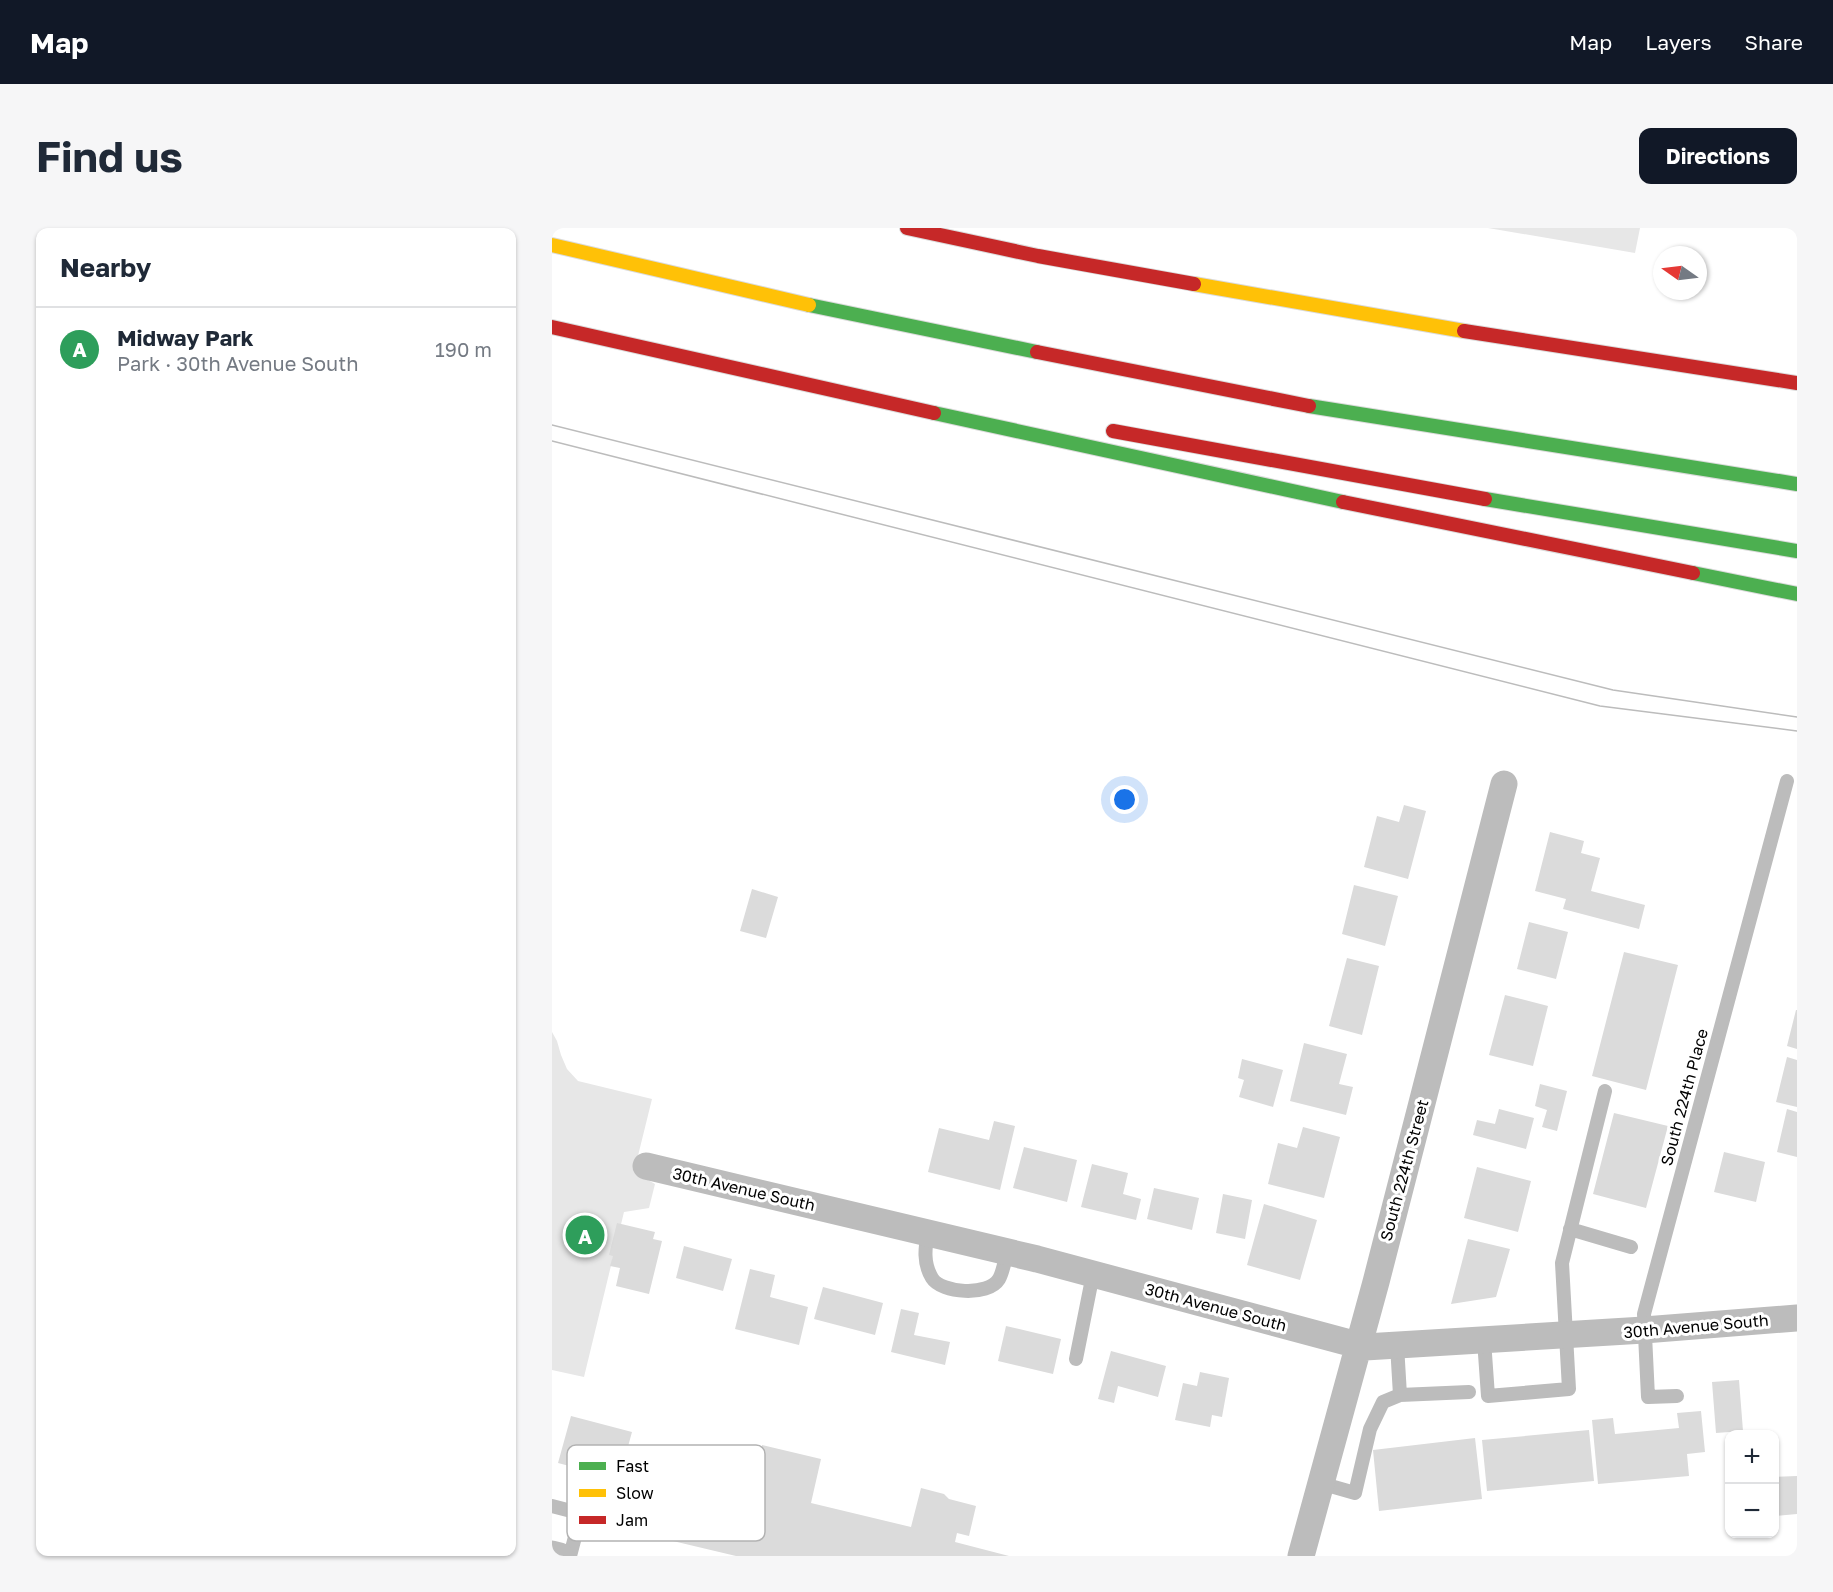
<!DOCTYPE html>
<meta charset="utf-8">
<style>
:root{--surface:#fff;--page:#f6f6f7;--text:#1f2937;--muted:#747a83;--line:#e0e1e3;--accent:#111827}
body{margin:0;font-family:"Golos Text",sans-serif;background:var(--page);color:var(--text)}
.controls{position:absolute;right:18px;bottom:18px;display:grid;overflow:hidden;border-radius:12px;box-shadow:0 2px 4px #0004}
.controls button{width:54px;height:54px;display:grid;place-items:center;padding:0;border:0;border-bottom:2px solid var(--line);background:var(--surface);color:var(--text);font:30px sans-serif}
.compass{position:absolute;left:1101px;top:18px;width:54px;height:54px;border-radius:50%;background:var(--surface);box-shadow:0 2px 4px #0004;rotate:284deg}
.you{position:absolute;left:573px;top:572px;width:21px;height:21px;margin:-15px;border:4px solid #fff;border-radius:50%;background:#1a73e8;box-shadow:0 0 0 9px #1a73e833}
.badge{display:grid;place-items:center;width:39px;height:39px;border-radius:50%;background:var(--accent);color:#fff;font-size:20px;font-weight:700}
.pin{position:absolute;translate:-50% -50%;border:3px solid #fff;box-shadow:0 2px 6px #0006}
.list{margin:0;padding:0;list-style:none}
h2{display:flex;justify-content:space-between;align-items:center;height:78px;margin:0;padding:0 24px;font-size:26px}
h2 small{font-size:20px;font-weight:400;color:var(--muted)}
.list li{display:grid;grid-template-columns:39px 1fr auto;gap:18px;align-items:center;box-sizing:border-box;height:84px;padding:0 24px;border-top:2px solid var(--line)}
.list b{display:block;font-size:22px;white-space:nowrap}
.list p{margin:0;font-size:20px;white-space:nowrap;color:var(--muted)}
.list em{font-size:20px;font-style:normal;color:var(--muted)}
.map{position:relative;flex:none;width:1245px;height:1328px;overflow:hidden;border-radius:12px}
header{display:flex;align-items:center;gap:36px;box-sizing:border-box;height:84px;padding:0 30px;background:var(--accent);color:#fff}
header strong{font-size:28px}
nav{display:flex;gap:33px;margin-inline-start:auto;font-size:21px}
.intro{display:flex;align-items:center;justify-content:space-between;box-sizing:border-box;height:144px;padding:0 36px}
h1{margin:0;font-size:42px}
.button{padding:15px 27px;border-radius:12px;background:var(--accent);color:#fff;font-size:21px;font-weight:700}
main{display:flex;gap:36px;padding:0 36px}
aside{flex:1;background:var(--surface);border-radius:12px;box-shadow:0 2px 4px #0004}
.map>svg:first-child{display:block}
.green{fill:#e7e7e7}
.building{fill:#dbdbdb}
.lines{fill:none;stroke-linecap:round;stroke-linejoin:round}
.fast-casing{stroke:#dbdbdb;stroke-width:16}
.slow-casing{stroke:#dbdbdb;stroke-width:16}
.jam-casing{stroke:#dbdbdb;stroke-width:16}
.lane{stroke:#bcbcbc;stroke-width:14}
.street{stroke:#bcbcbc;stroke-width:27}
.fast{stroke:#4caf50;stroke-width:14}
.slow{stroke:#ffc107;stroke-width:14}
.jam{stroke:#c62828;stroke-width:14}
.tram{stroke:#bcbcbc;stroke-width:1.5}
.labels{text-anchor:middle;stroke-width:6;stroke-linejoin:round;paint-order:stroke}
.street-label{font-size:16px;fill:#000;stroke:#fff}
.key{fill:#fff;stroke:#b2b2b2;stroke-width:1.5}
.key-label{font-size:16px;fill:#000}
</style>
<header>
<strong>Map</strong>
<nav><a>Map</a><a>Layers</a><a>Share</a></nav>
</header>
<div class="intro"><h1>Find us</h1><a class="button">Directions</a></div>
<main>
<aside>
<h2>Nearby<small></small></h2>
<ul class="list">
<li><span class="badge" style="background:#2e9e5b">A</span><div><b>Midway Park</b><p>Park · 30th Avenue South</p></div><em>190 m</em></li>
</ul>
</aside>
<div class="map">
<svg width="1245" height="1328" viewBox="0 0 1245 1328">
<rect width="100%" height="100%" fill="#fff"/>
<!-- green -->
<path class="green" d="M936 0H1088L1083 25Z
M0 804 5 813 9 827 15 841 26 853 100 871 82 944 103 956 97 980 72 984 32 1149 0 1142Z"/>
<!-- building -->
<path class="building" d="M852 577 874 583 856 651 812 639 825 588 847 594Z
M998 604 1032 613 1029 625 1048 630 1039 663 1093 677 1087 701 1011 681 1014 671 983 663Z
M802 657 846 668 833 718 790 706Z
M200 661 226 669 214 710 188 703Z
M977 694 1016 704 1004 751 965 741Z
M1072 724 1126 737 1094 862 1040 848Z
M795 730 827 738 810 807 777 798Z
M953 767 996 778 981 838 937 827Z
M1244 782H1245V821L1235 818Z
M752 815 795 826 787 856 801 859 794 887 738 873Z
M1235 829 1245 832V879L1224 874Z
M690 831 731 842 721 879 687 869 692 852 686 850Z
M988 856 1015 863 1005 903 990 899 995 882 983 878Z
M947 881 982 890 974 921 921 907 925 892 943 896Z
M1235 881 1245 884V929L1225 924Z
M1062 885 1116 898 1094 980 1041 966Z
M442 893 463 898 448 962 376 944 387 900 437 912Z
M751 899 788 909 772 970 716 956 726 915 745 920Z
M472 919 525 932 515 974 461 960Z
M1172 924 1213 934 1204 974 1162 964Z
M540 936 576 945 571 966 589 971 584 992 529 979Z
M925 939 979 953 966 1004 912 990Z
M602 960 647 970 640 1002 595 991Z
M671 966 700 972 693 1011 664 1005Z
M712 976 765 992 748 1052 695 1037Z
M65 995 103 1004 101 1011 110 1013 97 1066 64 1058 68 1040 58 1038 61 1028 57 1027Z
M916 1011 958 1021 944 1069 899 1076Z
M132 1018 180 1031 171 1063 124 1050Z
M198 1041 223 1047 218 1069 256 1079 247 1117 183 1101Z
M271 1059 331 1075 323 1107 262 1091Z
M349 1081 367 1085 362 1107 398 1114 393 1137 339 1124Z
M454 1098 509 1111 501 1146 446 1133Z
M559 1123 614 1138 606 1169 566 1158 562 1175 546 1171Z
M648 1144 677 1150 670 1189 660 1187 658 1199 623 1192 631 1155 645 1158Z
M1187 1152 1191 1203 1164 1205 1160 1154Z
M1149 1183 1153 1224 1135 1226 1137 1248 1046 1256 1040 1192 1061 1190 1063 1206 1127 1200 1125 1185Z
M19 1188 80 1204 67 1251 6 1235Z
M1037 1202 1042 1253 935 1263 930 1212Z
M923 1210 930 1271 827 1283 821 1222Z
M210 1217 269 1231 259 1275 359 1299 369 1260 392 1266 397 1271 424 1278 417 1308 405 1305 403 1314 457 1328H184L83 1304 101 1229 201 1253Z
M1245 1248V1286L1222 1288V1249Z"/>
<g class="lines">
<defs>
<path id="fast" d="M257 77 485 124
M757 178 1245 256
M382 185 791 274
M933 271 1245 323
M1141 345 1245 366"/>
<path id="slow" d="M0 17 257 77
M642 56 912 103"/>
<path id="jam" d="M355 0 486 28 642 56
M0 99 382 185
M912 103 1245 155
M485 124 757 178
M561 203 933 271
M791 274 1141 345"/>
</defs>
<!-- fast casing -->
<use href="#fast" class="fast-casing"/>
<!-- slow casing -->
<use href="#slow" class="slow-casing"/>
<!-- jam casing -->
<use href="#jam" class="jam-casing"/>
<!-- lane -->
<path class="lane" d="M1018 1001 1079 1019
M376 1004C373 1020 371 1035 380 1050 389 1065 436 1069 447 1051 451 1044 453 1032 455 1024
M932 1112 936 1168 1017 1161 1010 1035 1053 863
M845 1117 848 1167
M524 1131 541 1046
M1125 1168 1096 1169 1092 1086 1235 553
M768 1255 803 1265 818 1201 831 1174 848 1167 917 1164
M0 1278 50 1291
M18 1328 29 1286"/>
<!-- street -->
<path class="street" d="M94 938 485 1031 813 1119 1092 1102 1245 1090
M0 1326 8 1328
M749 1328 824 1054 952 556"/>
<!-- fast -->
<use href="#fast" class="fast"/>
<!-- slow -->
<use href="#slow" class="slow"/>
<!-- jam -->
<use href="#jam" class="jam"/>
<!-- tram -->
<path class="tram" d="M0 197 1061 462 1245 489
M0 213 1048 478 1245 503"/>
</g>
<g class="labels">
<!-- street labels -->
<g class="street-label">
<text transform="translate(1132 869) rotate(-75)" y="6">South 224th Place</text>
<text transform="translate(852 942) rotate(-75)" y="6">South 224th Street</text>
<text transform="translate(192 961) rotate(13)" y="6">30th Avenue South</text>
<text transform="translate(664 1079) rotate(15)" y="6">30th Avenue South</text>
<text transform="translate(1144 1098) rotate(-5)" y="6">30th Avenue South</text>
</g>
</g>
<!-- legend -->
<rect x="15" y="1217" width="198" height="96" rx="9" class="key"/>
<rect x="27" y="1234" width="27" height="8" fill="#4caf50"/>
<rect x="27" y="1261" width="27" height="8" fill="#ffc107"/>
<rect x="27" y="1288" width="27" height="8" fill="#c62828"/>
<g class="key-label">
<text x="64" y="1244">Fast</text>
<text x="64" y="1271">Slow</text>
<text x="64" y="1298">Jam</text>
</g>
</svg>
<div class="controls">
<button>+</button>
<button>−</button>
</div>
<svg class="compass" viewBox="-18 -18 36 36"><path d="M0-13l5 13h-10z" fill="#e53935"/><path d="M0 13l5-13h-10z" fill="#747a83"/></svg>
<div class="you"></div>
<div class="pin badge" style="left:33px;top:1007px;background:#2e9e5b">A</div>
</div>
</main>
